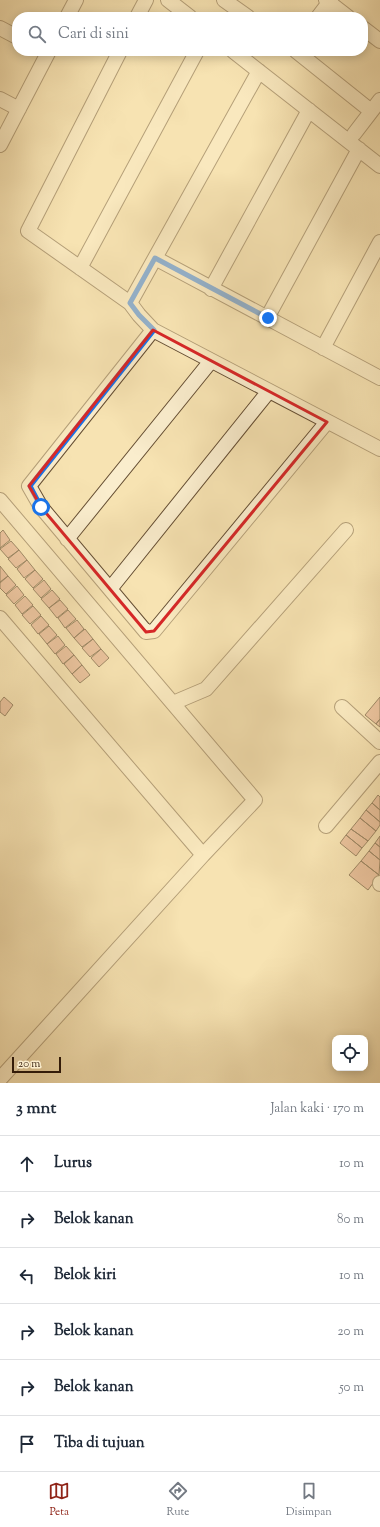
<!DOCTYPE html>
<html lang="id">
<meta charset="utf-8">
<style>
:root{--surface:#fff;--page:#f2f2f3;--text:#1f2937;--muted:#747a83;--line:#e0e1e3;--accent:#8f2418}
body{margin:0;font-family:"Sorts Mill Goudy",serif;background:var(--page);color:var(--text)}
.controls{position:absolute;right:12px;bottom:12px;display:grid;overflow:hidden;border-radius:8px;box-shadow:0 2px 10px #0003}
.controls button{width:36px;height:36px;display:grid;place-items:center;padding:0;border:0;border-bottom:1px solid var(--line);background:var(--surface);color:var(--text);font:20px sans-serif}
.scale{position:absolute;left:12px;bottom:10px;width:49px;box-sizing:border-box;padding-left:4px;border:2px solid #341c09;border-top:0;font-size:11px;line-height:14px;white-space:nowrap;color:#341c09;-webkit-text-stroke:3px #faedcd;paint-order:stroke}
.stop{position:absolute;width:12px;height:12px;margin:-9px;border:3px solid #1a73e8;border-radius:50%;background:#fff}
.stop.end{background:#1a73e8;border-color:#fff;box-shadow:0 1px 4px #0008}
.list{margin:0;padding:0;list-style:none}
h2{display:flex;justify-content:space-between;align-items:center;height:52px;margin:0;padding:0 16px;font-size:17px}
h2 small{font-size:13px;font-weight:400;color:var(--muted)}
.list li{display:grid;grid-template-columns:26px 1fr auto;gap:12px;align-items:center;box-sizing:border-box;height:56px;padding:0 16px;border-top:1px solid var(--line)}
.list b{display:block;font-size:15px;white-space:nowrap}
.list em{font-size:13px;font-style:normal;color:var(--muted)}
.icon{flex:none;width:22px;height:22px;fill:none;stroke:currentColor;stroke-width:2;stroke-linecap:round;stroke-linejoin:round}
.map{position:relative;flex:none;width:380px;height:1083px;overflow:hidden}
.search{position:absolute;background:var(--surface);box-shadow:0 2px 10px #0003;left:12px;right:12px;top:12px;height:44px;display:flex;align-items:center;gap:10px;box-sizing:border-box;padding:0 14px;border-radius:16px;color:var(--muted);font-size:15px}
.sheet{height:388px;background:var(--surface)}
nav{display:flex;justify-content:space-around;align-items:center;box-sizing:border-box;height:56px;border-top:1px solid var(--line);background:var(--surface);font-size:11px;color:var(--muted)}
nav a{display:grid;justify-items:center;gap:2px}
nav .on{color:var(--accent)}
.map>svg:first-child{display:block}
.building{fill:#db9e86;stroke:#341c09}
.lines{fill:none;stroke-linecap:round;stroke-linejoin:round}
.minor-casing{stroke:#654e33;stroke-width:16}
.minor{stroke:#faedcd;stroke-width:14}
.route{stroke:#1a73e8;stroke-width:5}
.marked{fill:none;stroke:#d62828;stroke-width:3;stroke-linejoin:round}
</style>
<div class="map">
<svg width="380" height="1083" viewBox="0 0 380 1083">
<rect width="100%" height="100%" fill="#f7e3b2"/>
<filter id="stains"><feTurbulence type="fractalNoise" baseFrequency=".005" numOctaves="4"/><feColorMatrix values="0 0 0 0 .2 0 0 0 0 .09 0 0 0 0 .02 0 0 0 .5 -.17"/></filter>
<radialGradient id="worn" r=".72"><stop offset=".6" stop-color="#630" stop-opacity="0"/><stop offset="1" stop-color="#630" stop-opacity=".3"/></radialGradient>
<!-- building -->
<path class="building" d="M3 530 10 540 0 548V533Z
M11 541 19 550 8 558 0 549Z
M19 550 27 560 16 568 8 559Z
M27 560 35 570 24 578 17 569Z
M0 566 8 576 0 582Z
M35 570 43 579 33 588 25 579Z
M8 576 16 585 6 594 0 588V583Z
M44 580 51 589 41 598 33 589Z
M17 586 24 595 14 604 6 595Z
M52 590 60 599 49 608 41 599Z
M25 596 33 605 22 614 15 605Z
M60 600 68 609 57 618 49 608Z
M33 606 41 615 30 624 22 615Z
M68 610 76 619 65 628 58 618Z
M41 616 49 625 38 634 31 625Z
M77 620 84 629 74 638 66 628Z
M49 626 57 635 47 644 39 634Z
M85 629 93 639 82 647 74 638Z
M58 636 65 645 55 654 47 644Z
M93 639 101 649 90 657 82 648Z
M66 646 74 655 63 664 56 654Z
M101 649 109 658 99 667 91 658Z
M74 655 82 665 72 674 64 664Z
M82 665 90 675 80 683 72 674Z
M4 697 13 705 5 716 0 712V702Z
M380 697V719L376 724 365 715Z
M380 719V727L376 724Z
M378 795 380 797V810L372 803Z
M372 803 380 810V822L366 810Z
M366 810 380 822V825L376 831 360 818Z
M360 818 376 831 368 841 351 829Z
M351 829 368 841 362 848 346 835Z
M346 835 362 848 356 856 340 843Z
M380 836V847L375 843Z
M375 843 380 847V860L369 851Z
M369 851 380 860 379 875 361 861Z
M361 861 379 875 368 890 349 875Z"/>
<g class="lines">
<defs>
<path id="minor" d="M168 0 190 17
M224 0 248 17
M326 0 348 17
M67 17 76 0
M137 17 146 0
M318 17 331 0
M0 28 17 37
M363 28 380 41
M120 51 28 231 130 303 139 315 153 330 380 449
M233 51 380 166
M296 51 371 111
M0 99 19 109
M354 134 380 100
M0 145 49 51
M155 258 380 378
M80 268 197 51
M211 289 309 110
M130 303 259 71
M267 318 359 149
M153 330 29 486 41 507 146 632 154 631 327 422
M323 348 380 242
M0 500 255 800 203 855
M67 539 211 361
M110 589 269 391
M0 618 203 855 0 1079
M173 703 206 689 346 530
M342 707 380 742
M326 826 380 762
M380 884V883"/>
</defs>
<!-- minor casing -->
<use href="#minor" class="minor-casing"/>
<!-- minor -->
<use href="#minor" class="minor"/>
</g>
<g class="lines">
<!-- route -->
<path class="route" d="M41 507 30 486 154 330 139 315 130 303 155 258 268 318"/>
</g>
<!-- marked area -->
<path d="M0 0H380V1083H0ZM153 330 327 422 154 631 146 632 41 507 29 486Z" fill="#f7e3b2" fill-opacity=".55" fill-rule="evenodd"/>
<path class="marked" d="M153 330 327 422 154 631 146 632 41 507 29 486Z"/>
<rect width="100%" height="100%" filter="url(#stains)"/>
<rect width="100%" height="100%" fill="url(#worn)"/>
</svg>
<div class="controls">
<button><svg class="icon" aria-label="locate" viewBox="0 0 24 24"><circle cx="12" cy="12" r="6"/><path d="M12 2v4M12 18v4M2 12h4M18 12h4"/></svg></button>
</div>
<div class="scale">20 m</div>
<div class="stop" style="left:41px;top:507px"></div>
<div class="stop end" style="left:268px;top:318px"></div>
<div class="search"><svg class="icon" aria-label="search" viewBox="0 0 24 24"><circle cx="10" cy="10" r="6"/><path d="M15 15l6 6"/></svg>Cari di sini</div>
</div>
<section class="sheet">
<h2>3 mnt<small>Jalan kaki · 170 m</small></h2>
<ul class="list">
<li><svg class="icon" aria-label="ahead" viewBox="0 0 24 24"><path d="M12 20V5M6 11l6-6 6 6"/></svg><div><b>Lurus</b></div><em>10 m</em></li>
<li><svg class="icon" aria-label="right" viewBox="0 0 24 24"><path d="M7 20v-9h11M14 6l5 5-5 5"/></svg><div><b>Belok kanan</b></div><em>80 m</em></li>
<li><svg class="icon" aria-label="left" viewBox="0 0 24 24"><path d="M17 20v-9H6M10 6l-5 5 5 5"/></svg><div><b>Belok kiri</b></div><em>10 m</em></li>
<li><svg class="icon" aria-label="right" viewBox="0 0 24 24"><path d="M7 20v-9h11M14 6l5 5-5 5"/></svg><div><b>Belok kanan</b></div><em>20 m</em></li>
<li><svg class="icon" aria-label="right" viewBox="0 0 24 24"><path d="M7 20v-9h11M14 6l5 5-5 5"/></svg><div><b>Belok kanan</b></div><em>50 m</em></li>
<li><svg class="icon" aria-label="arrive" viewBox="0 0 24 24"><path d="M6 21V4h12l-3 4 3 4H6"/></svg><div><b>Tiba di tujuan</b></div></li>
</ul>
</section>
<nav>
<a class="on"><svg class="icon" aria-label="map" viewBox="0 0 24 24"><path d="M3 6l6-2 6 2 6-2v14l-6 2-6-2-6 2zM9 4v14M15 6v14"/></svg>Peta</a>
<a><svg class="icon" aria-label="directions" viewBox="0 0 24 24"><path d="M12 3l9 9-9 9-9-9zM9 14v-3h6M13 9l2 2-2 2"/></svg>Rute</a>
<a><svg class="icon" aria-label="saved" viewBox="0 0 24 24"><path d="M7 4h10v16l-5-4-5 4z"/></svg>Disimpan</a>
</nav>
